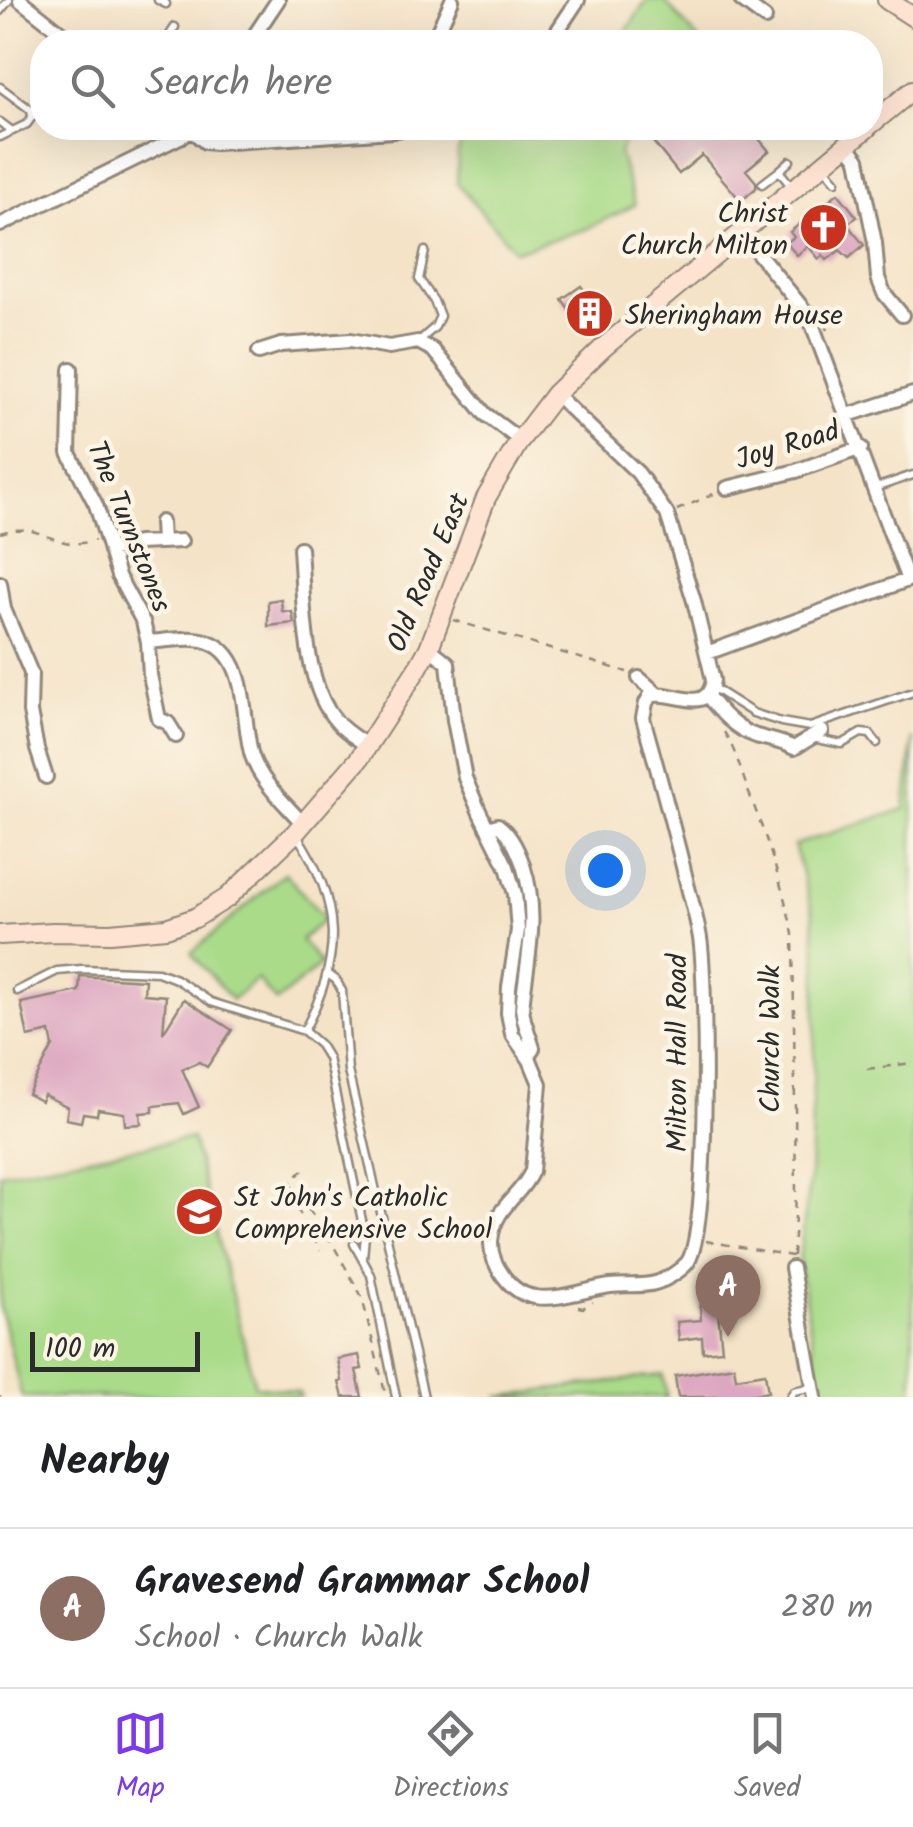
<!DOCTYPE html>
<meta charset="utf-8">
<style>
:root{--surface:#fff;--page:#f6f6f6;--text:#202124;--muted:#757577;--line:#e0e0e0;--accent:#7c3aed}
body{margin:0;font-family:Kalam,sans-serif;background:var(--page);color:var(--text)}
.scale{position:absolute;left:30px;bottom:25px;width:170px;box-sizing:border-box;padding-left:10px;border:5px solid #2b2b2b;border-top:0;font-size:28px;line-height:35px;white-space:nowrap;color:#2b2b2b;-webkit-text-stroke:8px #fcf5e5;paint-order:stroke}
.you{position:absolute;left:605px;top:870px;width:35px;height:35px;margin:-25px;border:8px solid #fff;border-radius:50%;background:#1a73e8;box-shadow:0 0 0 15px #1a73e833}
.badge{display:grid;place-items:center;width:65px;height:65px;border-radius:50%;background:var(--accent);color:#fff;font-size:32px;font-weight:700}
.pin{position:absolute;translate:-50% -82px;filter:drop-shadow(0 2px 5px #0008)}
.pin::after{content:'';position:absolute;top:52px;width:35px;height:30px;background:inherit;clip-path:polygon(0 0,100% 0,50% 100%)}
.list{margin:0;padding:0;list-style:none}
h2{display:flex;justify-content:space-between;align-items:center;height:130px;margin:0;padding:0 40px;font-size:42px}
h2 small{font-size:32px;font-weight:400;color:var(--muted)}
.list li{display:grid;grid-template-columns:65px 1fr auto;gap:30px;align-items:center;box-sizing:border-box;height:160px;padding:0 40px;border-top:2px solid var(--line)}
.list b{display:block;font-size:38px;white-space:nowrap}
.list p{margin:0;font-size:32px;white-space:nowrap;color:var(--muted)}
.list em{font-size:32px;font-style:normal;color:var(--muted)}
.icon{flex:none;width:55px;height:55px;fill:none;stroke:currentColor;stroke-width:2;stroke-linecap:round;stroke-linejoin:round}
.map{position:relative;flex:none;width:913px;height:1397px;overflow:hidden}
.search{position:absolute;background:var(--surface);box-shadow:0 10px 40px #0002;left:30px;right:30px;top:30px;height:110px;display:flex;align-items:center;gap:25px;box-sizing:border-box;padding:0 35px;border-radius:40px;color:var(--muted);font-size:38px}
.sheet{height:290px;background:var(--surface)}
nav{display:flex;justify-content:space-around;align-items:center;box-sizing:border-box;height:140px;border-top:2px solid var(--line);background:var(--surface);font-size:28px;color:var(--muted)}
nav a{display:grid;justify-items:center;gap:5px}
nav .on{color:var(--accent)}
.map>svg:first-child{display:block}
.green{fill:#a9db89;stroke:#6a835a;stroke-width:2.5}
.building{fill:#dda7c1}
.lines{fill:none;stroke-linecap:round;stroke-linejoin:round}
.lane-casing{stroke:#908779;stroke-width:11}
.street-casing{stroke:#908779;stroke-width:18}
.secondary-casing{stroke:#908779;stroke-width:22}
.path{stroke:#908779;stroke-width:2.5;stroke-dasharray:8 8;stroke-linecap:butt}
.lane{stroke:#fff;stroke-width:6}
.street{stroke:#fff;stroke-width:12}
.secondary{stroke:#fee3d2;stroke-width:18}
.labels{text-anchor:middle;stroke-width:9;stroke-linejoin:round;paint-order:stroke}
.poi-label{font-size:28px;fill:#2b2b2b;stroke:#fcf5e5;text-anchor:start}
.street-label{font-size:28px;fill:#2b2b2b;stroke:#fcf5e5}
</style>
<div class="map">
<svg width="913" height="1397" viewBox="0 0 913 1397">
<rect width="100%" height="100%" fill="#fcf5e5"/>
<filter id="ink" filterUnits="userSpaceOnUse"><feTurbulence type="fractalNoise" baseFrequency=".01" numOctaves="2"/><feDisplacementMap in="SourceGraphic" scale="20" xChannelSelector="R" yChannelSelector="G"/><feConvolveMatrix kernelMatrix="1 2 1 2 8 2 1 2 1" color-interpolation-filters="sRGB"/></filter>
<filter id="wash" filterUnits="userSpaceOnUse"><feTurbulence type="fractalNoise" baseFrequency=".0048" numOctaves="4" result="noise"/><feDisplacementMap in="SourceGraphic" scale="40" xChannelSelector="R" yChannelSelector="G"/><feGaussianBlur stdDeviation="2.25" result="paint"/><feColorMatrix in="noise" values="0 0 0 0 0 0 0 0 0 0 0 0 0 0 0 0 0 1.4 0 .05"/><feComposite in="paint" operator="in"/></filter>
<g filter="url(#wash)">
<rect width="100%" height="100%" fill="#f4e3c7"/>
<!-- green -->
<path class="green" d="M647 0H664L700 42H619Z
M466 128H629L619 153 635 205 586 229 515 251 457 183 458 151Z
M913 738V1397H821L799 1261 810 1175 817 970 813 913 794 845 905 809Z
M285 873 325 919 301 940 321 964 276 1002 257 979 232 1000 191 953Z
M192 1138 255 1386 299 1392 301 1397H22L0 1307V1173Z
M663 1375 667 1397H497Z"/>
<g id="blocks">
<!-- building -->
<path class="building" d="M650 128H750L769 151 746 170 756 182V188L741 201 702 155 679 174 645 132Z
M838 193 857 217 847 224 864 245 849 258 840 250 827 260 823 255 819 259 808 246 797 255 786 243 794 237 790 232Z
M581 286 606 319 586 333 580 325 583 323 572 307 569 309 562 299Z
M281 599 282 611 292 612 294 623 268 626V601Z
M80 976 145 980 144 994 166 996 163 1033 184 999 232 1030 207 1067 199 1062 182 1069 199 1107 184 1114 179 1103 153 1106V1112L140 1113 141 1124 125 1125 124 1113 98 1109 97 1115 83 1113 81 1122 66 1119 68 1107 44 1095 41 1101 28 1094 53 1046 50 1032 28 1037 21 1003 79 991Z
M717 1303 722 1350 703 1352 702 1337 679 1340 677 1322 701 1320 700 1305Z
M359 1355 362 1369 356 1370 362 1397H343L339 1382 342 1381 338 1359Z
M734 1366 736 1378 765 1373 768 1392 736 1397H678L675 1376Z"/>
</g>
</g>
<g filter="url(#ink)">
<use href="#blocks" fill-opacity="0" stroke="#908779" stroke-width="2.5"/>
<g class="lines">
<defs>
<path id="lane" d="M158 0 166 4
M0 11 9 0
M165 42 175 27
M0 87 31 110 32 117 27 124 0 137
M0 122 12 131
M790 161 779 171 793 188
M824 167 836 181
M762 184 779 171
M419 341 435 327 440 316 434 301 419 279 425 251
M875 488 913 475
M712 687 753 713 781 722 810 727 913 692
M812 738 842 744 861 733 870 734 877 743
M296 834C343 904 342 958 304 1031
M328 974 336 980 342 991 348 1071 424 1397
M17 991 57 971 82 969 158 972 176 979 211 1002 304 1031 320 1045 328 1058 365 1235 363 1258
M354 1244 371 1275 396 1397
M790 1397 794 1391 812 1387"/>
<path id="street" d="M20 0 73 42
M741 0 765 18
M250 42 278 0
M433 42 452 0
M550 42 578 0
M847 145 858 159 875 243 878 278 884 293 902 315
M0 225 192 131 205 142 216 143 393 131 405 128
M741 232 809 316 908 580
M259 352 281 345 351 340 389 347 418 342 433 350 485 414 520 440
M71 369 69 453 96 505 118 576 143 622 148 642 150 675 159 719 168 723 176 736
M848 415 913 394
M727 488 796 471 861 448
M161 522 162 542
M300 548C304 599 302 684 337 722 345 732 358 739 368 746
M110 551 138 543 181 541
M0 583 4 609 31 673 30 712 37 749 46 777
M148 642C163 641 180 638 195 639 252 644 240 718 252 756 261 783 286 804 304 825
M429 648 448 663 454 720 465 778 480 813 507 867 515 894 518 930 509 987 508 1013 512 1034 530 1060 540 1084 532 1171C520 1198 494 1206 491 1241 490 1264 511 1294 535 1297 557 1301 588 1289 610 1286 625 1284 641 1287 655 1283 666 1280 680 1271 687 1263 710 1235 706 992 701 946 699 924 691 901 686 879 673 825 658 771 643 718L646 703 650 696C672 688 707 718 713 680L694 601 667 514 638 473 555 394
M707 653 913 578
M639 678 656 693
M707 695C720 712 735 729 756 736 770 740 781 741 794 748L822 731
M487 828 498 825C510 834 518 850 523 865 540 917 527 956 522 1008L524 1020 533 1048 527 1056
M792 1268 815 1397"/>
<path id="secondary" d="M887 0 913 17
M870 125 913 90
M0 935 53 932 110 933 166 928 195 918 227 898 295 833 359 759 419 666 429 648 486 498 520 440 555 394 604 347 867 128"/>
</defs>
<!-- lane casing -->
<use href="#lane" class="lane-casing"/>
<!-- street casing -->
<use href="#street" class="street-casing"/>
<!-- secondary casing -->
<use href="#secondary" class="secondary-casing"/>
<!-- path -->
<path class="path" d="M820 310 828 330
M677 510 716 493
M0 533C43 519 54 554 95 540
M453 620 627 672
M724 732C737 752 742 776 751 798 768 842 783 888 793 934L796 1194 793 1256
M867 1069 913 1063
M303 1170 286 1187 320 1251
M289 1183 326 1232 362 1297 386 1397
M706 1241 792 1256
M578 1307 583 1308 593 1302
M0 1396V1397"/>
<!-- lane -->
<use href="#lane" class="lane"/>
<!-- street -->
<use href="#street" class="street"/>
<!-- secondary -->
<use href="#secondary" class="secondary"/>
</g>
</g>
<!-- icons -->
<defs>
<symbol id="church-disc" viewBox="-11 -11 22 22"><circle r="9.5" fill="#c8321e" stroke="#fcf5e5"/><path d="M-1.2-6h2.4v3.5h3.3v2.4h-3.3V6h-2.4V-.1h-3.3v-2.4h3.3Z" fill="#fff"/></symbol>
<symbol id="building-disc" viewBox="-11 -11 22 22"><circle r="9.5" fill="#c8321e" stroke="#fcf5e5"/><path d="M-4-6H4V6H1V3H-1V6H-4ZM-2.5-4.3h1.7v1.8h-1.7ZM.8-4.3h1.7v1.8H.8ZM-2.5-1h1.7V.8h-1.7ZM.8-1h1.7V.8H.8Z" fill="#fff"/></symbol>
<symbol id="school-disc" viewBox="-11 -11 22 22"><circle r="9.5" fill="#c8321e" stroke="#fcf5e5"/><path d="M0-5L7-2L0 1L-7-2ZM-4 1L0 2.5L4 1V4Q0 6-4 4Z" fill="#fff"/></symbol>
</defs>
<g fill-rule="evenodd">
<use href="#church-disc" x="796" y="200" width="55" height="55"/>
<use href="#building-disc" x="562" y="286" width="55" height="55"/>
<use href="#school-disc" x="172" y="1184" width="55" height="55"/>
</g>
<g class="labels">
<!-- poi labels -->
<g class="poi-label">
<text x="788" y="222" text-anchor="end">Christ<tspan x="788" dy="32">Church Milton</tspan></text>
<text x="625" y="324">Sheringham House</text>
<text x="234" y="1206">St John's Catholic<tspan x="234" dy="32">Comprehensive School</tspan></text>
</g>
<!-- street labels -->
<g class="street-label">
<text transform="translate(787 444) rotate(-17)" y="10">Joy Road</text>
<text transform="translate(130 526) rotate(68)" y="10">The Turnstones</text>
<text transform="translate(427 572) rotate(-67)" y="10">Old Road East</text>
<text transform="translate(769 1039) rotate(-90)" y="10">Church Walk</text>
<text transform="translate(676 1053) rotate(-90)" y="10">Milton Hall Road</text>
</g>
</g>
</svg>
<div class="scale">100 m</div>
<div class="you"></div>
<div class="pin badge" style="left:728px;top:1337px;background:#8d6e63">A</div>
<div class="search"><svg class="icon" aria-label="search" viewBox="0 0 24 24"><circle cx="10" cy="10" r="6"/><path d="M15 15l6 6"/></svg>Search here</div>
</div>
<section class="sheet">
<h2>Nearby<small></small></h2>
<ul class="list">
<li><span class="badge" style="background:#8d6e63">A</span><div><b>Gravesend Grammar School</b><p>School · Church Walk</p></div><em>280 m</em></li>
</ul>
</section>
<nav>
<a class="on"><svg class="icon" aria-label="map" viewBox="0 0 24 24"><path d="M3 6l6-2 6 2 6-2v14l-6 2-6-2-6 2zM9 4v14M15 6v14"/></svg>Map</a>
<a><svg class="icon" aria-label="directions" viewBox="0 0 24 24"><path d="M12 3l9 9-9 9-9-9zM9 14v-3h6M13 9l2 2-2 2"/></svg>Directions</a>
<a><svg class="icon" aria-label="saved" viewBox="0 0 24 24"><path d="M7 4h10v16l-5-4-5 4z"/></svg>Saved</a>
</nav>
